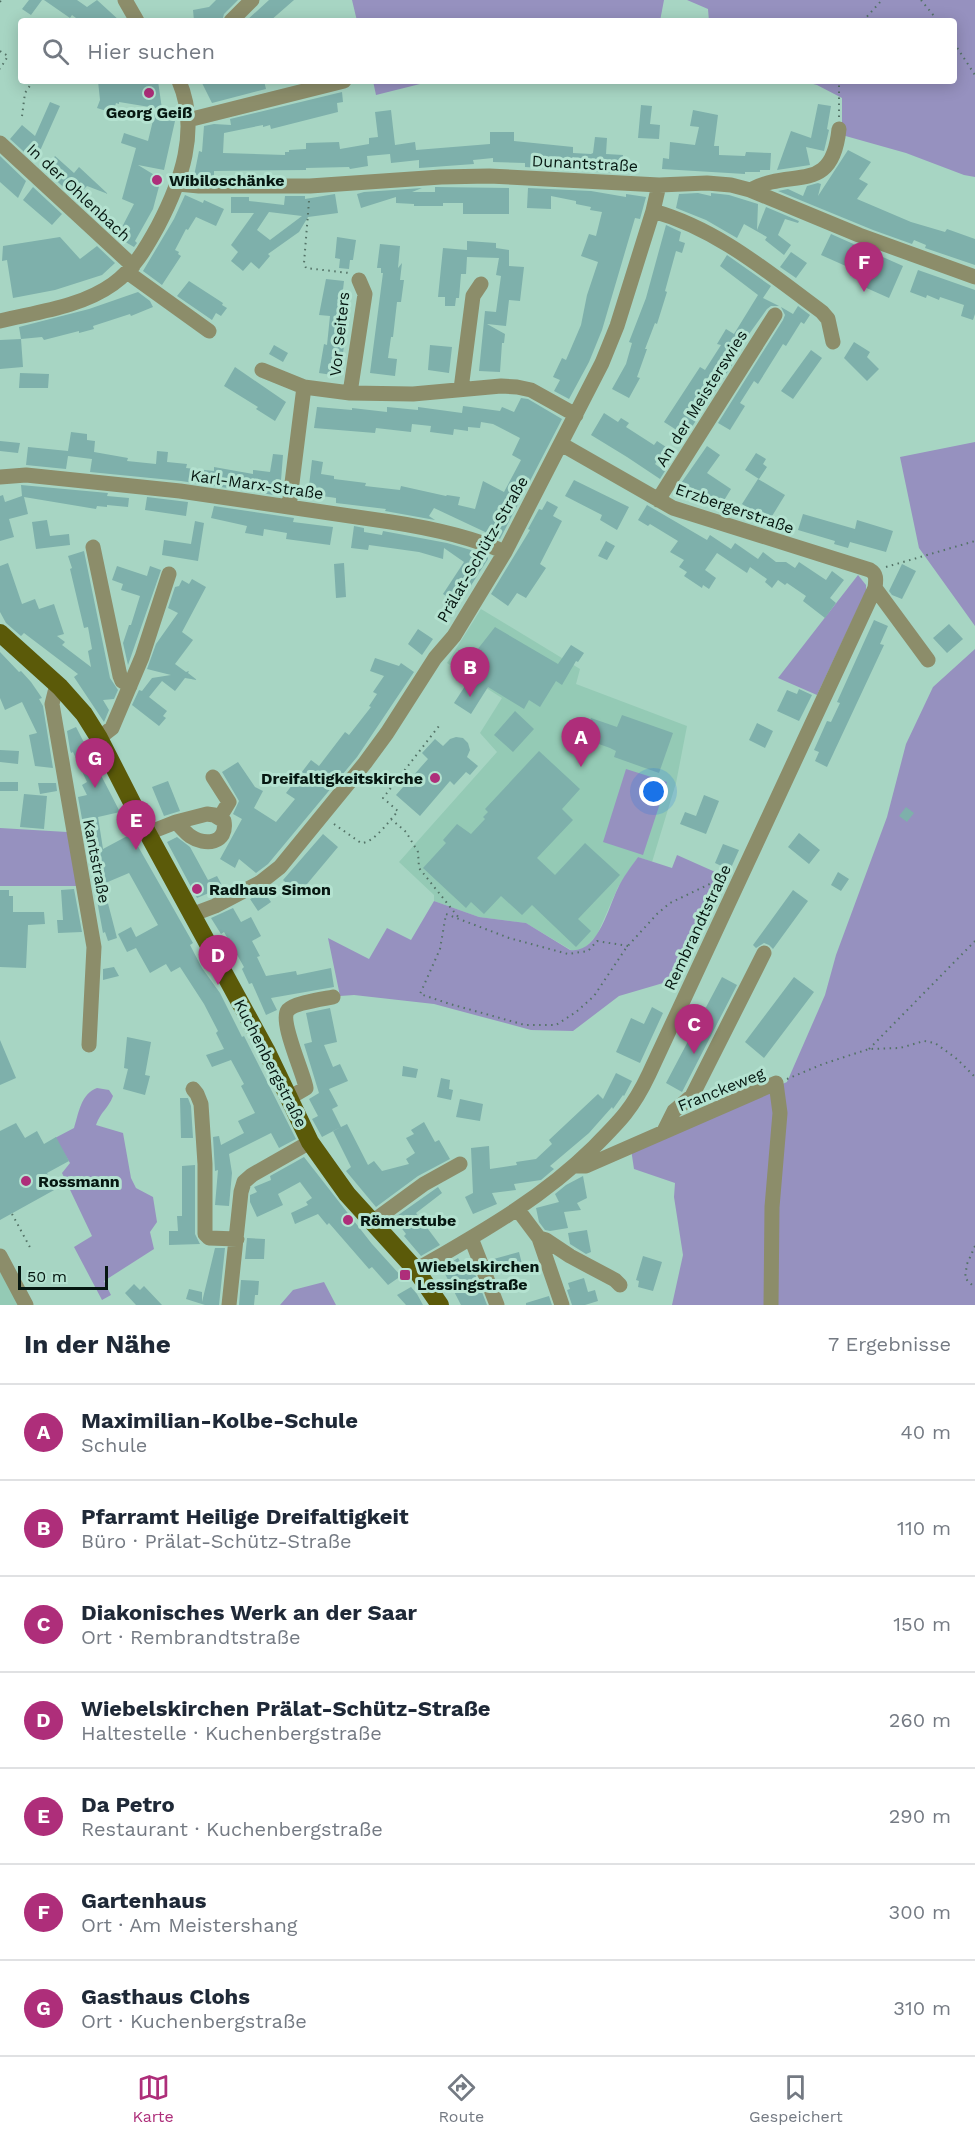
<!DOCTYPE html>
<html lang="de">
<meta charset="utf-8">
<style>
:root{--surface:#fff;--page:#f6f6f7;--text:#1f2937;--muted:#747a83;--line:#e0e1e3;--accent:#ae2e7a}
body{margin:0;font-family:"Work Sans",sans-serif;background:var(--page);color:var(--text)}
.scale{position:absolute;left:18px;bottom:15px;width:90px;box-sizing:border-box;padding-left:6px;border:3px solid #061711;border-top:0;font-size:16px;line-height:21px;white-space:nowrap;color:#061711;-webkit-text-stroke:4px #b4e2d0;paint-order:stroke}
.you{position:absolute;left:654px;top:792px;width:21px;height:21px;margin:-15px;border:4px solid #fff;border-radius:50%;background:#1a73e8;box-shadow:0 0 0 9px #1a73e833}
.badge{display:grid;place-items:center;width:39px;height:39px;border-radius:50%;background:var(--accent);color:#fff;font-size:20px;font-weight:700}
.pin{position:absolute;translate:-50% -50px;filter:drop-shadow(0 2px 3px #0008)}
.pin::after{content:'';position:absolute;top:32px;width:21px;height:18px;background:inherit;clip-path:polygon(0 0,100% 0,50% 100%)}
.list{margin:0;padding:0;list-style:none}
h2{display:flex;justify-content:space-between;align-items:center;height:78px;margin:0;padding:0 24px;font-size:26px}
h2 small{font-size:20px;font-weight:400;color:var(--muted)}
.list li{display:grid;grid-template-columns:39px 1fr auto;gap:18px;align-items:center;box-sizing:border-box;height:96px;padding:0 24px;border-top:2px solid var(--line)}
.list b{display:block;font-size:22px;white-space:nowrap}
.list p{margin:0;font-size:20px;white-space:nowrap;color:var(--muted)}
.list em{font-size:20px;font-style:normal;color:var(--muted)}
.icon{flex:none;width:33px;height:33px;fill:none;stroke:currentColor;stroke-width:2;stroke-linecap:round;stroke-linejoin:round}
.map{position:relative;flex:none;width:975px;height:1305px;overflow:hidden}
.search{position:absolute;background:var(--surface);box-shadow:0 3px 15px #0003;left:18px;right:18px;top:18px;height:66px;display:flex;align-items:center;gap:15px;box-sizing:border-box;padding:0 21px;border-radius:6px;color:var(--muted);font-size:22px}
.sheet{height:750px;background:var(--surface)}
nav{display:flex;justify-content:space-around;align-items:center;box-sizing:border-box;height:84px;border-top:2px solid var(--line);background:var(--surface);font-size:16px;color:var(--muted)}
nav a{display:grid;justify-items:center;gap:3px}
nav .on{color:var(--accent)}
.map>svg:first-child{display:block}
.built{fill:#94cab5}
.green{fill:#9691bf}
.building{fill:#7eb0ab;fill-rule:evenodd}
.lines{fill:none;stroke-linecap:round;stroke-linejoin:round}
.path{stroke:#537266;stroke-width:2;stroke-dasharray:1.5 4.5;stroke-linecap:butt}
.minor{stroke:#8c8d6a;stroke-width:15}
.major{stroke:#5b5a09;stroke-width:18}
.poi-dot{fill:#ae2e7a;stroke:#b4e2d0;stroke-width:2}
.labels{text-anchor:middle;stroke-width:6;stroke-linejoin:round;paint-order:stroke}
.poi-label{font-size:16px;font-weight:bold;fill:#061711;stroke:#b4e2d0;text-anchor:start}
.street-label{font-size:16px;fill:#061711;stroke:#b4e2d0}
</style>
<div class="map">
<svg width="975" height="1305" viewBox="0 0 975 1305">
<rect width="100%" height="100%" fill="#a7d5c3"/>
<!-- built -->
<path class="built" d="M481 609 580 669 576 684 687 726 676 783 652 862 638 857 618 887 597 935 584 949 579 951 571 950 526 923 479 917 434 901V895L399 862 497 752 480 733 502 698 447 663Z
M0 1271 19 1305H0Z"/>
<!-- green -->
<path class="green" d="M352 0H664L660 21H357Z
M687 0H975V177L964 175 906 153 842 135V98L817 85 802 81H954V21H709L708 9Z
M373 81H432L376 95Z
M975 442V626L919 548 900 457Z
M858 575 866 585V591L817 695 778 678Z
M975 649V1305H672L683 1255 674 1197 675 1183 634 1169 631 1149 787 1082 825 995 836 955 887 817 906 744 933 687Z
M626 769 667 782 643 855 603 842Z
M0 828 67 832 79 886H0Z
M677 855 722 875 670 981 619 996 573 1031 531 1030 434 1004 354 995 340 996 328 938 369 959 387 928 411 940 434 901 479 917 526 923 570 950C598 954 608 908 618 888 623 877 631 867 638 857L672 868Z
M97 1088 109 1090 113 1096C108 1109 101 1111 96 1125L123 1133 131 1178 136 1188 153 1197 157 1222 150 1232 154 1249 104 1281 111 1295 102 1300 74 1247 92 1236 62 1173 70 1163 55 1138 74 1128C79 1112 81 1094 97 1088Z
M324 1282 336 1305H280L293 1290Z"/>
<!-- building -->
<path class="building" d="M29 0H42L31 15 22 9Z
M44 0H77L87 7 97 0 120 21H80L72 15 70 18Z
M216 0H238L224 14 222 21H194L193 10 209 7Z
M269 0H294L270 21H246Z
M98 81H158L162 109 119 102V104L116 103 113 113 97 108 100 100Z
M201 81H264L266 89 212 103Z
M342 92 343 102 337 103 338 112 271 129 270 125 263 127V125L224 133 223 153 285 155V152H289V150L306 149V143L339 142 340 149 369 144V138L378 137 375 112 391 110 395 145 415 142 416 150 490 144V132H514V141L573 147V153L591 154 593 153 595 137 607 138 606 154 623 155 622 165 620 173 525 167V163L493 162V158L473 160 474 164 419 168V160L391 163 390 154 367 156 368 166 350 169 349 167 306 168V170L214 171V176H194L199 151 202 152 204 126 214 124 231 125 230 119Z
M50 102 60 106 35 162 10 139 22 125 35 136Z
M818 104 831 106 827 129 829 130 824 151 806 147 810 165 777 170 791 131 811 138Z
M641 105 652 106 650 124 660 125 659 139 638 138Z
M156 108 171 111 175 121 164 170 138 165 161 179 153 209 135 241 137 243 134 247 115 236 107 228 113 221 121 229 134 204 122 199 136 148 121 143 124 133 148 141Z
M693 110 718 115 714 146H719V155L745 156 746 152 771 153 770 170H760V172H745V174L662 169 663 158 669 159 670 142 695 145 699 127 690 126Z
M848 150 871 162 859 179 868 184 857 199 911 222 945 232 947 229 975 239V265L925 248 926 245 914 240 912 244 873 230 778 191 788 189 803 196 807 186 818 183 821 184 818 196Z
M0 156 26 181 18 198 0 182Z
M55 156 74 173 79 167 108 194 87 186 75 198 45 170Z
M33 187 62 214 52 225 23 200Z
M435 187 509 188V214H463V203H443V206H414V204L396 203V197L361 208 357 194 364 192 422 188 412 192H435Z
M528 188 591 191 626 197V194L646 197 640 219 635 218 602 330 589 362 569 399 554 391 560 380 553 377 562 358 566 360 581 325 587 295 598 262 581 256 589 234 596 236 602 212 590 210 591 207 576 204V201L551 196V209L527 208Z
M698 193 711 196V193L729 195 758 204 757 230 766 207 799 221 798 223 785 219 778 235 791 245 784 255 765 240 767 237 744 224 737 238 706 220 676 208 679 194Z
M335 194 338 213 308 217 299 232 268 254 270 256 259 269 251 262 243 271 231 261 238 252 231 245 254 213H231V197H249V201L284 205 285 196H305V199ZM269 212 302 216 270 240 257 230Z
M185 195 203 203 204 200 224 209 216 226 196 217 188 230 186 229 175 250 179 252 178 254 181 256 162 285 143 271 174 219Z
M666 225 681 232 679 241 685 243 682 253 676 251 665 291 667 292 657 324 655 323 645 349H647L637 377 640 378 629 398 612 389 626 364 632 343 629 342 646 298Z
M831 234 903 266 889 298 862 286 868 273 849 265 848 267 821 255Z
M60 237 80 259 97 246 115 263 102 275 55 290 13 298 7 260 2 261 3 246Z
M337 237 356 240 353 260H350L349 269 339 268 340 259 335 258Z
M467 241 496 243V248L509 250V266L524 267 520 301 509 300 506 326 487 324 505 334 504 343H502L500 372 479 371 485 311 496 312 501 276 496 275 499 258 467 257 466 274H461L459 298H456L455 306H445V297H438L443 248 467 250Z
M380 244 400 246 398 268 402 263 400 280H404L401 302H397L393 337H391L388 358 397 359 395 376 370 373 383 273H381V268H377Z
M791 252 807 263 796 278 780 267Z
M727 255 771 286 763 298 779 306H771L767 309 744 341 737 336 723 359 732 365 686 436 664 422 700 367 705 370 721 345 717 344 726 329 734 334 758 295 720 266Z
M918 270 975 290V314L973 320 961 316 964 305 940 297 939 300 927 295 926 298 910 292Z
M326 279 344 281 340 316 349 317 339 376 319 373 324 344 327 345 330 316 319 315Z
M189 281 223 303 222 305 227 308 221 316 216 313 212 320 177 296Z
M138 292 150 301 153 307 131 316 130 314 93 326 94 329 79 333V331L44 340 42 337 21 339 23 367 0 369V340L21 339 19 327 89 309Z
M798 306 810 315 804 324 801 322 786 346 783 344 758 384 754 381 740 403 745 406 730 430 718 423 783 320 785 315 781 307 793 314Z
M854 342 870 352 867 357 879 369 867 381 844 358Z
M274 345 288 353 283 362 269 354Z
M430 345 452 347 449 373 428 370Z
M811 350 822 358 793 399 781 391Z
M235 367 286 402 275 421 256 409 258 407 224 386Z
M20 373 49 374 48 388H19Z
M521 398 528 399 562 419 500 539 434 508 429 516 435 520 385 511 386 509 336 503V498L308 494 312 460 323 462 321 474 334 476V479L366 483 365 486 400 490 401 486 446 496 447 495 460 497 458 505 475 509 483 481 504 492 521 460 512 455 520 438 493 424 481 422 480 428 468 427V431L454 429 453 435 430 432 431 426 412 424 411 432 376 428 375 433 314 428 317 407 352 410V408L387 412V407L418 410V407L462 413 463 406 500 411 502 407 514 412Z
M604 413 618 422 621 418 629 423 626 427 654 445 657 441 666 447 655 464 665 471 660 479 627 457 591 435Z
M71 432 87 434V440L95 441 94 452 128 458 127 461 156 464 157 451 168 452 167 462 187 464 186 468 214 471V467L253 474V470L270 472 273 454 283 455 281 480 276 479 274 495 181 481 90 472 92 459 68 456 66 469 26 465 28 447 68 451Z
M0 441 20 443 18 453 0 451Z
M707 446 720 455 707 473 731 489 720 507 695 491 691 498 677 489Z
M756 453 766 459 763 464 767 467 759 479 745 470Z
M758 479 785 495 769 521 742 504Z
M574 480 629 507 617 530 600 520 602 515 565 496Z
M21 485 108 493 107 496 129 498 128 507 107 505V507L97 506 96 509 24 497 28 514 9 519 14 537 0 541V496L3 495 5 502 22 496Z
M147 497 188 502 186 516 145 510Z
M547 501 558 507 553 516 562 521 540 564 546 568 526 598 517 593 508 606 491 594 530 530 528 529 539 509 542 510Z
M647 505 707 540 710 535 731 549 735 543 758 559 763 552 776 562H786L795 568 799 562 826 580 832 571 844 580 830 598 836 603 825 618 803 601 806 596 787 583 785 585 778 580 772 588 765 582 767 579 750 567 747 573 717 553 705 570 716 578 709 589 703 585 702 588 684 576 687 572 679 567 684 560 670 552 678 541 650 524 648 526 638 520Z
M214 506 294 518 293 522 333 527 330 545 286 539 287 533 264 529 263 536 245 533 247 526 211 518Z
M803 514 855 529 857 520 893 531 886 552 850 542 848 548 834 544 835 541 798 530Z
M47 520 50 536 69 534 70 545 36 549 32 522Z
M195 521 204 523 198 561 162 555 164 540 191 544Z
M354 526 364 528V532L382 535 383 531 447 543 488 555V559L459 604 443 594 464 562 444 548 443 559 419 552 369 545 368 550 351 548Z
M606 541 615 546 607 560 598 556Z
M84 551 110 678 118 690 114 699 103 700 109 710 104 722 74 677 78 674 24 633 21 636 6 623 0 612V566L8 563 22 604 35 599 39 609 54 604 64 634 57 636 65 642 62 645 91 667 88 651 92 649 88 627 84 628 70 569 72 568 68 556Z
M344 563 346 597 336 598 334 564Z
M902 564 916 571 902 599 892 595 889 591Z
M117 566 147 576 150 566 161 570 128 665 123 643 129 625H131L140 596 121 590 123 584 112 580Z
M192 579 206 587 182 632 193 640 175 664 186 672 189 671 188 673 197 680 185 678 175 691 162 681 149 697 167 711 163 716 166 718 159 726 132 705 139 690 142 691 152 678 171 675 147 669 156 644 178 613 168 608 175 587 179 586 182 580 189 584Z
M874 620 888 626 880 644 884 645 827 767 815 761 819 752 814 750 827 721 831 722 840 703 837 702Z
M949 624 963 639 947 653 933 638Z
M495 627 558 664 571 645 584 653 578 662 576 661 562 685 556 681 540 707 529 700 524 709 488 687 471 714 454 703 469 680 472 682 484 662 477 650Z
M418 629 433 639 422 655 408 644Z
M0 652 19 672 21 671 31 682 42 698 39 699 43 706 53 768 35 766 29 735 37 733 22 702 5 710 0 698Z
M375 658 399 666 401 663 414 672 357 757 268 864 256 873 239 859 235 868 220 859 242 819 233 814 239 801 222 772 238 762 255 787 263 791 254 808 276 822 295 799 286 793 311 760 319 766 345 732 349 735 371 707 369 706 377 694 373 692 384 676 370 671Z
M799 689 812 695 799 721 777 711 787 690 797 694Z
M515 711 534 729 513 752 494 735Z
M622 715 673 733 659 773 614 757 616 751 610 748 571 734 576 720 589 724 591 718 617 727Z
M757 723 773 731 765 748 749 740Z
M76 727 120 812 98 817 103 849 131 834 193 943 190 945 202 968 220 993 242 1037 244 1036 296 1139 279 1148 271 1133 229 1154 232 1173 229 1206 215 1205 218 1170 215 1171 213 1137 219 1136 221 1145 244 1133 238 1121 255 1113 241 1086 244 1084 231 1060 212 1067 206 1055 224 1049 216 1033 218 1031 204 1004 180 967 171 972 166 964 150 973 136 948 127 952 118 934 131 927 136 937 158 925 129 873 103 884 117 938 108 941 105 932 103 933 78 797 87 795 82 785 87 782 73 752 71 753 70 750 67 731Z
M456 737 463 738 468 743 470 750 467 757 478 766 470 775 466 772 454 785 450 781 420 816 396 795 428 759 422 753 435 739 443 746 450 739Z
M0 750 19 751 18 764 0 762Z
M539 751 580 789 562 809 573 820 537 858 555 875 585 843 620 875 578 919 591 931 576 947 532 905 522 915 501 896 484 914 471 902 466 908 423 868 446 843 443 840 457 824 471 834 485 819 483 817 488 812 485 809Z
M168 781 180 811 164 816 152 787Z
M0 782H18V791H0Z
M38 783H56L57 791 40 794Z
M24 794 47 796 44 829 20 827Z
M704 795 719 801 706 834 680 824 685 812 696 816Z
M906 807 914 813 907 822 899 816Z
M799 833 820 850 809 864 788 847Z
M323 834 338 847 307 884 312 888 303 898 283 880Z
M177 837 190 847 208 880 217 876 223 887 197 898 167 842Z
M723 844 739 850 730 870 715 863Z
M838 872 849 879 841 891 831 885Z
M74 889 82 932 58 933 57 920H63L61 890Z
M0 890H9V896H13V912H44L45 924 28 925 26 968 0 967Z
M793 890 808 901 773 949 769 945 764 943 756 948 753 945Z
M264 892 271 902 258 911 250 899Z
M233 908 241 922 251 917 261 936 252 941 260 956 257 957 266 976 296 971 297 975 331 968 334 987 271 998 277 1010 266 1015 252 983 249 984 242 969 244 967 224 932 221 934 211 918Z
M114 967 119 976 103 980V969Z
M722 977 737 985 682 1092 666 1083Z
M794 977 814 992 764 1058 745 1042Z
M652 1007 663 1013 640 1063 616 1052 631 1018 644 1024Z
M330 1008 337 1042 324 1045 333 1067 340 1064 348 1081 329 1089 338 1106 332 1109 341 1127 322 1137 312 1119 318 1116 309 1099 319 1093 304 1044 312 1042 306 1013Z
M127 1037 151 1042 145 1075 150 1076 145 1095 123 1089 128 1069 124 1068Z
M0 1040 16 1078 0 1085Z
M403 1066 418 1069 416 1078 402 1076Z
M616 1073 632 1081 624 1096 623 1095 613 1109 612 1107 589 1133 550 1166 554 1169 541 1180 514 1184 516 1190 492 1193 497 1204 473 1214 465 1197 473 1193 471 1148 489 1146 490 1169 517 1165 516 1162 536 1159 552 1144 549 1140 598 1094 603 1099Z
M441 1078 450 1080 449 1089 453 1090 451 1100 437 1097Z
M180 1098H188L191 1106 193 1138H181Z
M460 1099 483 1104 480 1121 456 1117Z
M424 1122 435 1142 439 1140 450 1159 418 1176 376 1207 346 1171 351 1167 333 1131 347 1124 368 1165 374 1161 382 1171 409 1164 406 1159 415 1153 406 1138 414 1134 411 1130Z
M16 1123 25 1138 37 1131 44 1144 56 1137 69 1161 47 1173 56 1189 0 1220V1131Z
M304 1157 372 1244 401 1276 388 1285 372 1267 369 1269 329 1223 327 1225 318 1214 295 1224 291 1213 308 1205 306 1202 312 1198 300 1182 278 1194 283 1205 257 1217 250 1202V1195L257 1192 254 1187 271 1180 270 1176Z
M195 1165V1234L200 1244 169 1245V1231H178L177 1216H182V1166Z
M583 1176 587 1198 577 1203 581 1210 564 1212 568 1228 550 1231 545 1230 539 1222 536 1208 559 1202 555 1194 566 1185Z
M438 1187 442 1193 416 1213 440 1245 421 1256 404 1236 406 1234 394 1218Z
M587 1230 591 1252 586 1254 570 1244 568 1233Z
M247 1238 265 1239 264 1259H245Z
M215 1248H225L219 1305H205L186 1299 189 1289 202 1292V1302Z
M519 1252 523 1268 496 1275 490 1260Z
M643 1256 662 1262 653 1291 638 1287 639 1281 636 1280Z
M458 1258 466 1271 473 1269 487 1305H461L442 1268Z
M584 1278 588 1292 595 1290 598 1301 585 1305H572L567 1290 570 1289 568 1283Z
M241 1280 259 1281 258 1295H255L254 1305H239Z
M134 1284 140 1290 144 1286 162 1305H136L125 1293Z
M411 1287 417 1294 423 1305H406L397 1295Z
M549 1296 552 1305H526V1303Z"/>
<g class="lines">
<!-- path -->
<path class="path" d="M921 0 938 21
M0 2 1 0
M863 21 882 0
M954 43 975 75
M0 51 8 56 0 69
M22 116 25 93 33 81
M839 117V81
M309 201 304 263 306 268 349 273
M886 567 975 541
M391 819 406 832 418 852 419 868 459 918
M334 824 361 843C374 843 389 821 398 811L383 798 439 726
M628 946 597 941 588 951 568 954 509 938 446 914 440 949 420 994 450 1004 525 1025H556L576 1012 594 996 626 948 657 914 670 903 718 880 725 882
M869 1049 975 941
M787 1079 823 1064 869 1049 900 1048 924 1041 935 1043 957 1059 975 1077
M12 1214 32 1251
M975 1246 967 1264 965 1278 975 1288"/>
<!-- minor -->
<path class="minor" d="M125 0 137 21
M231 21 252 0
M188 120 344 81
M0 143 133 266
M178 184 199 186H310L441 177 489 176 659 185 707 183 731 185 750 190 859 235 975 277
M750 190C793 167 832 196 839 129
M653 211C718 229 769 273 822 312L828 319 833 342
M127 272 209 331
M0 321C37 312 81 307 113 284 134 269 146 248 158 226 181 182 200 130 179 81
M262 370 304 387 350 393 413 394 501 386 517 387 531 390 576 415
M461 389 473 296 481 284
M350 393 365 294 359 280
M0 477 26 475 180 491 391 522C430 528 469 536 505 552
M658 500 775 315
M289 507 304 387
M93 547 120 676 122 681 130 686
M875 588 928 660
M60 687 55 692 52 704 94 947 89 1045
M99 738 112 728 142 657 169 574
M213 777 229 802 220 817
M207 814 214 815 224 821C228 844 205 846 190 836 185 832 180 826 176 822Z
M148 833 176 822
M191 915 215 906 261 882 280 867 365 763 387 733 435 658 454 636 505 552 602 363 617 326 653 211 659 185
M193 1089 197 1094 201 1104 205 1164V1234L209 1238 237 1239
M289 1098 306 1088C304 1074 279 1021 288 1010 294 1003 323 999 333 997
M664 1131 674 1111 692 1096 764 953
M575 1166H586L776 1083 780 1113 772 1207 771 1305
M518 1210 539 1238 562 1305
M372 1222 424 1184 460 1164
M471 1238 497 1305
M539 1238 546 1240 570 1256 615 1280 620 1285
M0 1256 26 1305
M416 1270C480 1233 540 1200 594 1147 620 1121 633 1108 649 1074L875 588C876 580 877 574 870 570L673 508 561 444
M229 1305 241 1192 244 1182 252 1175 310 1142"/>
<!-- major -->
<path class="major" d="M0 633 60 687 84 714 99 738 147 832 266 1050 310 1142 347 1194 416 1270 440 1305"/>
</g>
<!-- markers -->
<g class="poi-dot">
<circle cx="149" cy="93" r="6"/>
<circle cx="157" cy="180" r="6"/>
<circle cx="435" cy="778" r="6"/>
<circle cx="197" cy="889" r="6"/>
<circle cx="26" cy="1181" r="6"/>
<circle cx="348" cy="1220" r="6"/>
<rect x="399" y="1269" width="12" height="12" rx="3"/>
</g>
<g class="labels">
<!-- poi labels -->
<g class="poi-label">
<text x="149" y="118" text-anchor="middle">Georg Geiß</text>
<text x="169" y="186">Wibiloschänke</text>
<text x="423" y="784" text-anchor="end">Dreifaltigkeitskirche</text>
<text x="209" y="895">Radhaus Simon</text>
<text x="38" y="1187">Rossmann</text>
<text x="360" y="1226">Römerstube</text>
<text x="417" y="1272">Wiebelskirchen<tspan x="417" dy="18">Lessingstraße</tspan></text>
</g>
<!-- street labels -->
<g class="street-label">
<text transform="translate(585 163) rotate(3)" y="6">Dunantstraße</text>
<text transform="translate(79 192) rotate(43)" y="6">In der Ohlenbach</text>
<text transform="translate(339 334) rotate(-84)" y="6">Vor Seiters</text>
<text transform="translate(701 398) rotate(-58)" y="6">An der Meisterswies</text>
<text transform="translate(257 484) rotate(8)" y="6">Karl-Marx-Straße</text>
<text transform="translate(735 508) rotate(19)" y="6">Erzbergerstraße</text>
<text transform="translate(482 549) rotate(-60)" y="6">Prälat-Schütz-Straße</text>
<text transform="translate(97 861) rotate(79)" y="6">Kantstraße</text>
<text transform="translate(697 927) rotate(-65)" y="6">Rembrandtstraße</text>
<text transform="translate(271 1063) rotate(63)" y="6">Kuchenbergstraße</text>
<text transform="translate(721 1089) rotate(-22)" y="6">Franckeweg</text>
</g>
</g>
</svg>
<div class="scale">50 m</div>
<div class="you"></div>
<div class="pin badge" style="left:581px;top:767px">A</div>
<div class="pin badge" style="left:470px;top:697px">B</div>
<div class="pin badge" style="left:694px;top:1054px">C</div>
<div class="pin badge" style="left:218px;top:985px">D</div>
<div class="pin badge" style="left:136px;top:850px">E</div>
<div class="pin badge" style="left:864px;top:292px">F</div>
<div class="pin badge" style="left:95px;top:788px">G</div>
<div class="search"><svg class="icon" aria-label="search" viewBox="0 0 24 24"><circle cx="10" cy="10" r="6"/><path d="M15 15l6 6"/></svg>Hier suchen</div>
</div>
<section class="sheet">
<h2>In der Nähe<small>7 Ergebnisse</small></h2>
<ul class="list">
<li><span class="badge">A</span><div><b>Maximilian-Kolbe-Schule</b><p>Schule</p></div><em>40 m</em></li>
<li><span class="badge">B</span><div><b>Pfarramt Heilige Dreifaltigkeit</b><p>Büro · Prälat-Schütz-Straße</p></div><em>110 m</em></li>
<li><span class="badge">C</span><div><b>Diakonisches Werk an der Saar</b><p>Ort · Rembrandtstraße</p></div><em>150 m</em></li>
<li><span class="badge">D</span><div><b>Wiebelskirchen Prälat-Schütz-Straße</b><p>Haltestelle · Kuchenbergstraße</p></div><em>260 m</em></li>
<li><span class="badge">E</span><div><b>Da Petro</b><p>Restaurant · Kuchenbergstraße</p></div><em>290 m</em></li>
<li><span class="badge">F</span><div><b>Gartenhaus</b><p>Ort · Am Meistershang</p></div><em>300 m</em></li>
<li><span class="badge">G</span><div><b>Gasthaus Clohs</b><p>Ort · Kuchenbergstraße</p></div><em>310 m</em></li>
</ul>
</section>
<nav>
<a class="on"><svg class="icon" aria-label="map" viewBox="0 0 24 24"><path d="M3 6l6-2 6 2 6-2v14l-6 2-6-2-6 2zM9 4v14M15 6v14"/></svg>Karte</a>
<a><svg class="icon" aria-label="directions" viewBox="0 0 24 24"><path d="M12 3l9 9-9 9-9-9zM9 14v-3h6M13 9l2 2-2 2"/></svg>Route</a>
<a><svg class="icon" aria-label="saved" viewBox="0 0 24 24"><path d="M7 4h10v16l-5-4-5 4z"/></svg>Gespeichert</a>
</nav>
